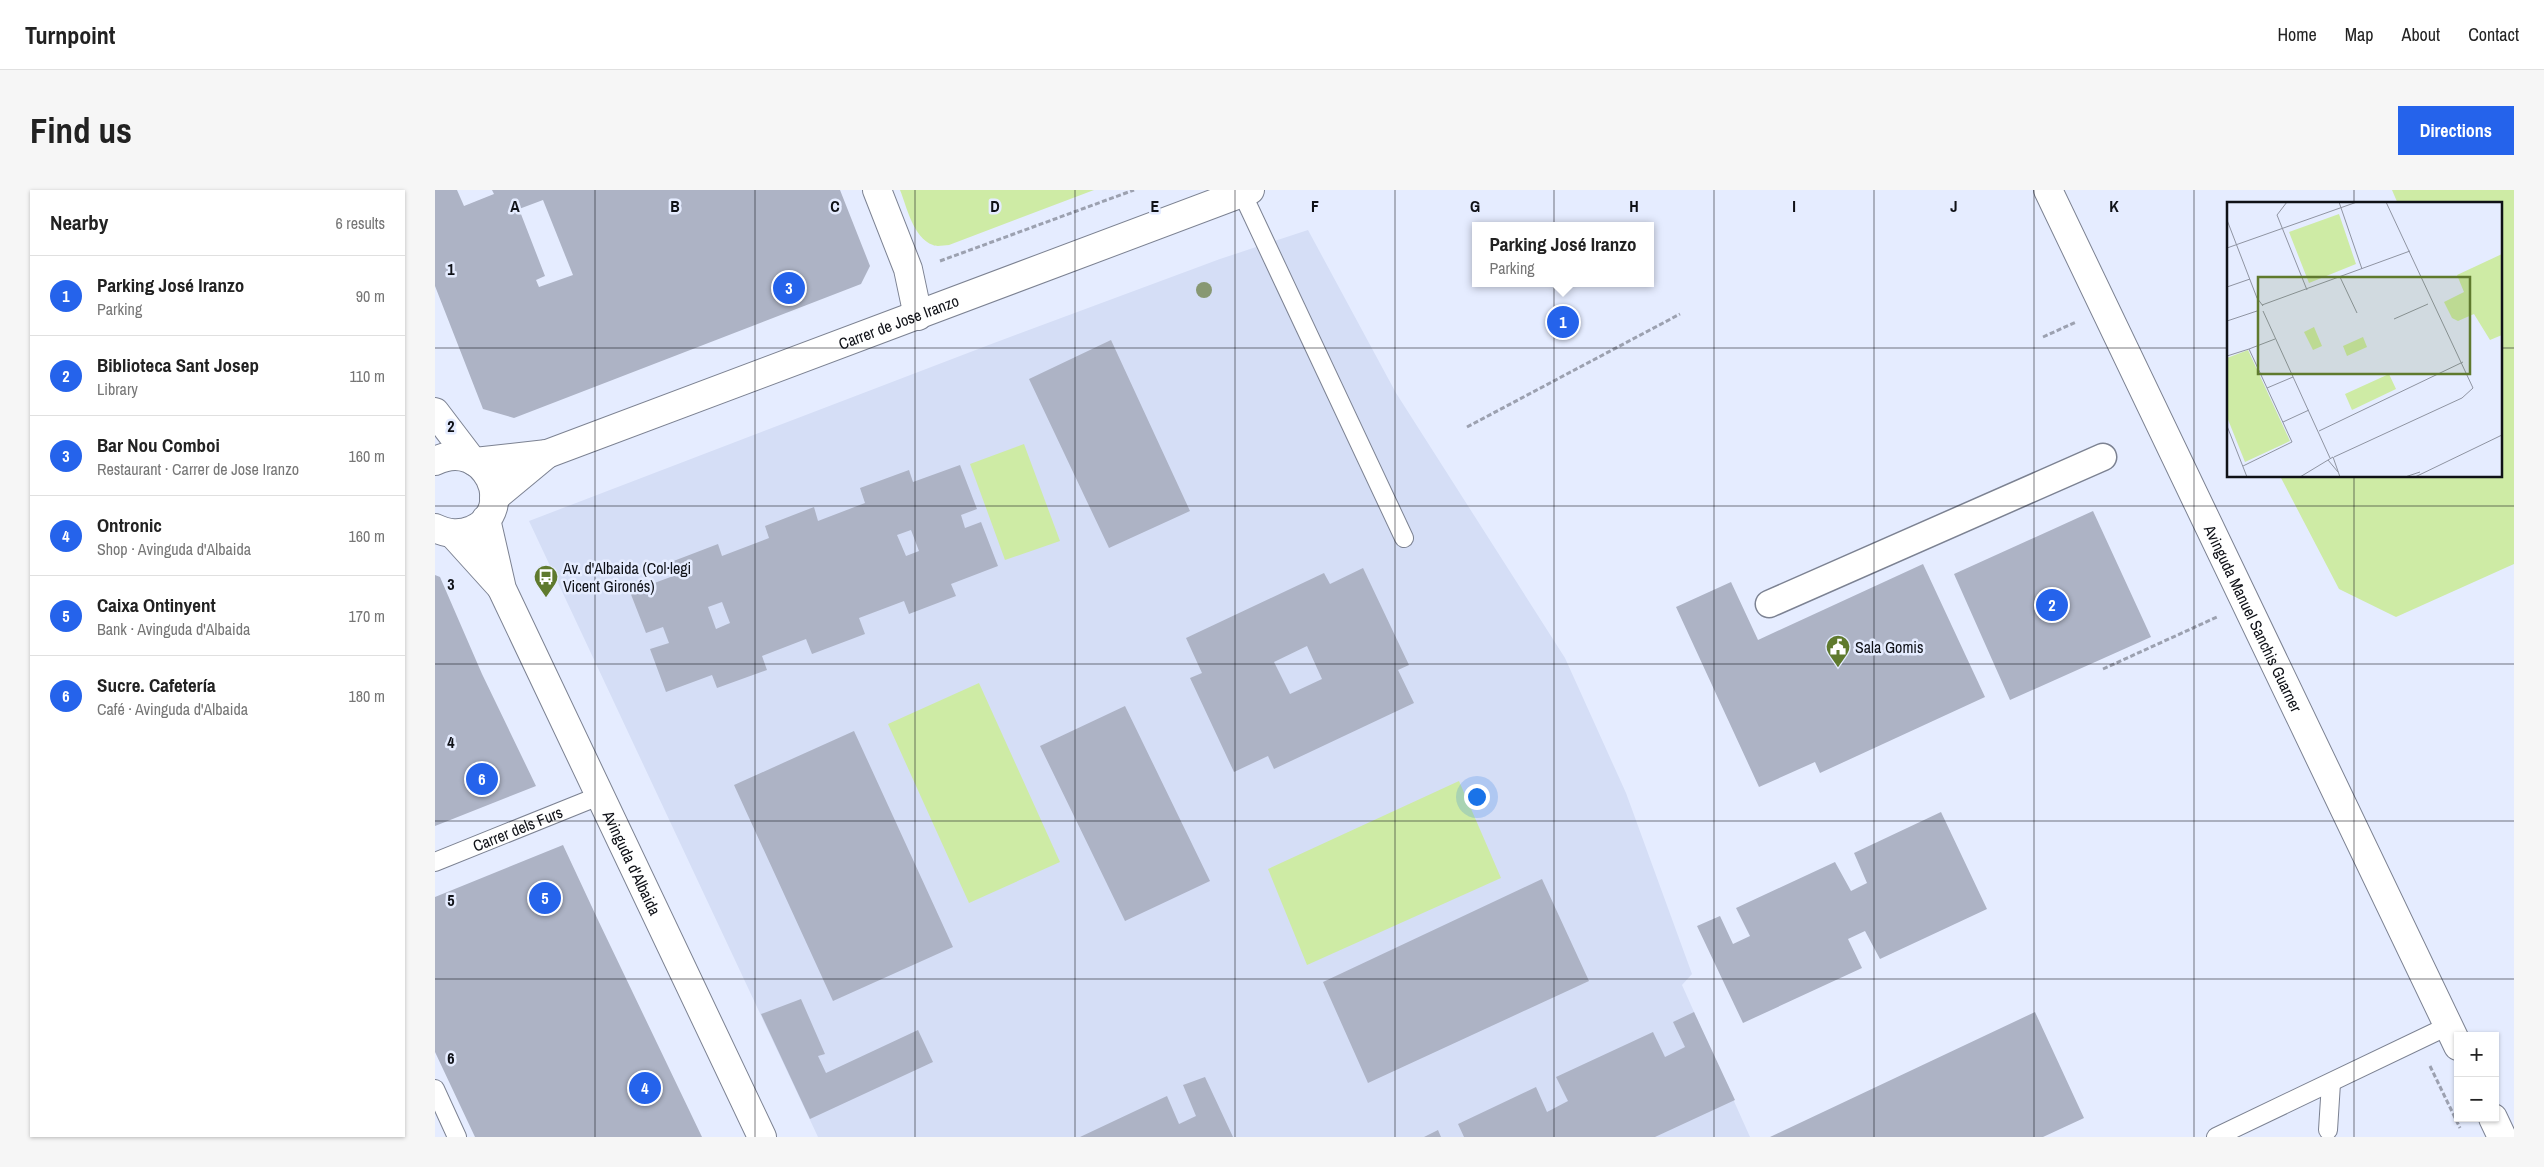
<!DOCTYPE html>
<meta charset="utf-8">
<style>
:root{--surface:#fff;--page:#f6f6f6;--text:#222;--muted:#767676;--line:#e0e0e0;--accent:#2563eb}
body{margin:0;font-family:"Archivo Narrow",sans-serif;background:var(--page);color:var(--text)}
.controls{position:absolute;right:15px;bottom:15px;display:grid;overflow:hidden;border-radius:0px;box-shadow:0 1px 4px #0004}
.controls button{width:45px;height:45px;display:grid;place-items:center;padding:0;border:0;border-bottom:1px solid var(--line);background:var(--surface);color:var(--text);font:25px sans-serif}
.you{position:absolute;left:1041px;top:606px;width:18px;height:18px;margin:-12px;border:4px solid #fff;border-radius:50%;background:#1a73e8;box-shadow:0 0 0 8px #1a73e833}
.badge{display:grid;place-items:center;width:32px;height:32px;border-radius:50%;background:var(--accent);color:#fff;font-size:16px;font-weight:700}
.pin{position:absolute;translate:-50% -50%;border:2px solid #fff;box-shadow:0 1px 5px #0006}
.popup{position:absolute;left:1037px;top:32px;width:182px;height:65px;box-sizing:border-box;display:grid;place-content:center;border-radius:0px;background:var(--surface);filter:drop-shadow(0 1px 4px #0005);font-size:16px;white-space:nowrap;color:var(--muted)}
.popup b{font-size:19px;color:var(--text)}
.popup::after{content:'';position:absolute;left:50%;top:100%;margin-left:-10px;border:10px solid transparent;border-top-color:var(--surface)}
.list{margin:0;padding:0;list-style:none}
h2{display:flex;justify-content:space-between;align-items:center;height:65px;margin:0;padding:0 20px;font-size:21px}
h2 small{font-size:16px;font-weight:400;color:var(--muted)}
.list li{display:grid;grid-template-columns:32px 1fr auto;gap:15px;align-items:center;box-sizing:border-box;height:80px;padding:0 20px;border-top:1px solid var(--line)}
.list b{display:block;font-size:19px;white-space:nowrap}
.list p{margin:0;font-size:16px;white-space:nowrap;color:var(--muted)}
.list em{font-size:16px;font-style:normal;color:var(--muted)}
.map{position:relative;flex:none;width:2079px;height:947px;overflow:hidden;border-radius:0px}
header{display:flex;align-items:center;gap:30px;box-sizing:border-box;height:70px;padding:0 25px;background:var(--surface);border-bottom:1px solid var(--line)}
header strong{font-size:24px}
nav{display:flex;gap:28px;margin-inline-start:auto;font-size:18px}
.intro{display:flex;align-items:center;justify-content:space-between;box-sizing:border-box;height:120px;padding:0 30px}
h1{margin:0;font-size:35px}
.button{padding:12px 22px;border-radius:0px;background:var(--accent);color:#fff;font-size:18px;font-weight:700}
main{display:flex;gap:30px;padding:0 30px}
aside{flex:1;background:var(--surface);border-radius:0px;box-shadow:0 1px 4px #0004}
.map>svg:first-child{display:block}
.built{fill:#d5def6}
.green{fill:#ceeba5}
.building{fill:#adb3c5;fill-rule:evenodd}
.lines{fill:none;stroke-linecap:round;stroke-linejoin:round}
.service-casing{stroke:#7c8292;stroke-width:20}
.pedestrian-casing{stroke:#7c8292;stroke-width:29}
.minor-casing{stroke:#7c8292;stroke-width:30}
.path{stroke:#9ca1b0;stroke-width:3;stroke-dasharray:5 2.5;stroke-linecap:butt}
.service{stroke:#fff;stroke-width:18}
.pedestrian{stroke:#fff;stroke-width:26}
.minor{stroke:#fff;stroke-width:28}
.tree{fill:#889873}
.grid{fill:none;stroke:#0f1117;stroke-width:1;stroke-opacity:0.55}
.labels{text-anchor:middle;stroke-width:5;stroke-linejoin:round;paint-order:stroke}
.street-label{font-size:16px;fill:#0f1117;stroke:#e5ecff}
.poi-label{font-size:16px;fill:#0f1117;stroke:#e5ecff;text-anchor:start}
.inset-road{fill:none;stroke:#8f94a2;stroke-width:1}
.view{fill:#5f7a2e;fill-opacity:0.15;stroke:#5f7a2e;stroke-width:2.5}
.inset-edge{fill:none;stroke:#0f1117;stroke-width:2.5}
.grid-label{font-size:16px;text-anchor:middle;font-weight:bold;fill:#0f1117;stroke:#e5ecff;stroke-width:5;stroke-linejoin:round;paint-order:stroke}
</style>
<header>
<strong>Turnpoint</strong>
<nav><a>Home</a><a>Map</a><a>About</a><a>Contact</a></nav>
</header>
<div class="intro"><h1>Find us</h1><a class="button">Directions</a></div>
<main>
<aside>
<h2>Nearby<small>6 results</small></h2>
<ul class="list">
<li><span class="badge">1</span><div><b>Parking José Iranzo</b><p>Parking</p></div><em>90 m</em></li>
<li><span class="badge">2</span><div><b>Biblioteca Sant Josep</b><p>Library</p></div><em>110 m</em></li>
<li><span class="badge">3</span><div><b>Bar Nou Comboi</b><p>Restaurant · Carrer de Jose Iranzo</p></div><em>160 m</em></li>
<li><span class="badge">4</span><div><b>Ontronic</b><p>Shop · Avinguda d'Albaida</p></div><em>160 m</em></li>
<li><span class="badge">5</span><div><b>Caixa Ontinyent</b><p>Bank · Avinguda d'Albaida</p></div><em>170 m</em></li>
<li><span class="badge">6</span><div><b>Sucre. Cafetería</b><p>Café · Avinguda d'Albaida</p></div><em>180 m</em></li>
</ul>
</aside>
<div class="map">
<svg width="2079" height="947" viewBox="0 0 2079 947">
<rect width="100%" height="100%" fill="#e5ecff"/>
<!-- built -->
<path class="built" d="M873 40 961 203 1130 468 1191 603 1257 784 1247 795 1315 947H383L94 331 559 153 785 69Z"/>
<!-- green -->
<path class="green" d="M465 0H659L514 55C509 55 502 57 498 55 478 48 472 17 465 0Z
M1957 0H2079V374L1961 427 1904 399 1845 286H2065V14H1963Z
M589 254 625 351 570 370 535 274Z
M544 493 625 672 534 713 453 534Z
M1024 591 1066 688 872 775 833 679Z"/>
<!-- building -->
<path class="building" d="M0 0H22L29 16 59 4 57 0H405L435 76 426 94 79 228 48 219 0 96ZM108 10 138 85 104 97 101 90 110 86 84 19Z
M676 150 755 321 674 358 594 189Z
M525 275 542 319 526 325 530 338 546 332 563 376 516 394 521 406 474 424 469 411 424 428 430 444 377 464 371 449 327 466 332 480 282 498 277 485 231 502 215 459 234 453 228 437 211 443 195 402 241 385 236 372 283 354 287 366 334 348 330 336 379 317 383 331 430 313 425 298 474 280 478 292ZM476 340 484 361 471 366 462 345ZM287 412 295 433 281 439 273 417Z
M1658 321 1716 447 1575 510 1519 384Z
M1488 374 1550 507 1385 583 1380 572 1324 597 1241 417 1296 392 1323 450Z
M928 378 974 475 963 480 979 513 839 579 833 566 799 582 755 488 767 483 751 448 889 383 895 394ZM872 456 887 489 855 504 839 472Z
M0 385 5 387 47 484 101 596 0 636Z
M690 516 775 691 690 731 605 556Z
M419 541 518 757 398 811 299 595Z
M1506 622 1552 719 1445 769 1430 741 1413 749 1427 778 1308 833 1262 736 1285 726 1298 754 1315 746 1301 718 1400 672 1416 701 1432 693 1419 663Z
M128 655 163 730 267 947H40L0 862V707Z
M1107 689 1154 791 933 893 888 792Z
M366 809 390 864 383 866 391 883 483 840 498 872 375 929 326 824Z
M1259 822 1300 910 1220 947H1029L1023 934 1101 897 1112 922 1133 911 1121 887 1218 842 1230 867 1250 857 1238 832Z
M1600 822 1649 928 1608 947H1335Z
M770 887 798 947H645L732 906 744 934 761 926 748 895Z
M1003 940 1006 947H989Z"/>
<g class="lines">
<defs>
<g id="service">
<path d="M807 3 969 348"/>
<path id="s1" d="M0 672 164 606"/>
<path d="M0 899 22 947"/>
<path d="M1893 940 1896 893"/>
<path d="M1781 947 2013 836"/>
</g>
<path id="pedestrian" d="M1334 414 1668 267"/>
<g id="minor">
<path d="M442 0 473 79 483 126"/>
<path id="s2" d="M1613 0 2023 856"/>
<path d="M0 222 35 268"/>
<path d="M0 271C50 246 84 320 37 340 24 345 13 344 0 338"/>
<path id="s3" d="M40 272 112 264 815 0"/>
<path d="M59 308 112 264"/>
<path id="s4" d="M51 329 67 399 327 947"/>
<path d="M18 344 65 396"/>
<path d="M2058 928 2067 947"/>
</g>
</defs>
<!-- service casing -->
<use href="#service" class="service-casing"/>
<!-- pedestrian casing -->
<use href="#pedestrian" class="pedestrian-casing"/>
<!-- minor casing -->
<use href="#minor" class="minor-casing"/>
<!-- path -->
<path class="path" d="M505 71 699 0
M1608 147 1641 132
M1032 237 1245 124
M1668 479 1782 427
M1995 876 2025 938"/>
<!-- service -->
<use href="#service" class="service"/>
<!-- pedestrian -->
<use href="#pedestrian" class="pedestrian"/>
<!-- minor -->
<use href="#minor" class="minor"/>
</g>
<!-- trees -->
<circle class="tree" cx="769" cy="100" r="8"/>
<!-- grid -->
<path class="grid" d="M160 0V947M320 0V947M480 0V947M640 0V947M800 0V947M960 0V947M1119 0V947M1279 0V947M1439 0V947M1599 0V947M1759 0V947M1919 0V14M0 158H1793M2065 158H2079M1919 286V947M0 316H2079M0 474H2079M0 631H2079M0 789H2079"/>
<!-- icons -->
<defs>
<symbol id="bus-pin" viewBox="-11 -11 22 30"><path d="M0 17L-7.5 6A9.5 9.5 0 1 1 7.5 6Z" fill="#5f7a2e" stroke="#e5ecff"/><path d="M-5-6H5V4H4V6H2V4H-2V6H-4V4H-5ZM-3.5-4V0h7V-4ZM-3.5 1.2v1.5H-2V1.2ZM2 1.2v1.5H3.5V1.2Z" fill="#fff"/></symbol>
<symbol id="civic-pin" viewBox="-11 -11 22 30"><path d="M0 17L-7.5 6A9.5 9.5 0 1 1 7.5 6Z" fill="#5f7a2e" stroke="#e5ecff"/><path d="M-.6-6.5H3V-4.5H.6V-3L4-1V1h2V6H-6V1h2V-1L-.6-3ZM-1.2 2.5V6h2.4V2.5Z" fill="#fff"/></symbol>
</defs>
<g fill-rule="evenodd">
<use href="#bus-pin" x="97" y="373" width="28" height="38"/>
<use href="#civic-pin" x="1389" y="443" width="28" height="38"/>
</g>
<g class="labels">
<!-- street labels -->
<g class="street-label">
<text dy="6" stroke="none"><textPath href="#s3" startOffset="448">Carrer de Jose Iranzo</textPath></text>
<text dy="6" stroke="none"><textPath href="#s2" startOffset="475">Avinguda Manuel Sanchis Guarner</textPath></text>
<text dy="6" stroke="none"><textPath href="#s1" startOffset="89">Carrer dels Furs</textPath></text>
<text dy="6" stroke="none"><textPath href="#s4" startOffset="375">Avinguda d'Albaida</textPath></text>
</g>
<!-- poi labels -->
<g class="poi-label">
<text x="128" y="384">Av. d'Albaida (Col·legi<tspan x="128" dy="18">Vicent Gironés)</tspan></text>
<text x="1420" y="463">Sala Gomis</text>
</g>
</g>
<!-- overview -->
<g transform="translate(1792 12)">
<rect width="275" height="275" fill="#e5ecff"/>
<path d="M112 12 129 62 82 81 62 30ZM275 52V133L263 138 247 112 231 119 225 116 217 100 237 90 230 73ZM87 125 95 144 86 148 77 130ZM136 135 140 145 120 154 116 144ZM21 148 63 239 18 260 0 215V156ZM162 172 169 187 125 208 118 192Z" fill="#ceeba5"/>
<path class="inset-road" d="M60 0 50 13 80 88M112 0 135 67M0 18 30 96 36 104M0 46 130 0M113 75 130 111M0 85 23 77M35 103 183 49M36 109 103 256M167 117 201 102M0 119 30 109M22 147 48 137M0 154 22 147 65 240 16 264M40 186 66 175M56 220 82 208M0 224 20 275M92 229 236 160M107 255 235 196 246 186 159 0M101 258 111 270M73 275 106 255 113 275M178 275 193 270M188 275 275 233"/>
<path class="view" d="M31 75H243V172H31Z"/>
<rect width="275" height="275" class="inset-edge"/>
</g>
<g class="grid-label">
<text x="80" y="22">A</text>
<text x="240" y="22">B</text>
<text x="400" y="22">C</text>
<text x="560" y="22">D</text>
<text x="720" y="22">E</text>
<text x="880" y="22">F</text>
<text x="1040" y="22">G</text>
<text x="1199" y="22">H</text>
<text x="1359" y="22">I</text>
<text x="1519" y="22">J</text>
<text x="1679" y="22">K</text>
<text x="16" y="85">1</text>
<text x="16" y="242">2</text>
<text x="16" y="400">3</text>
<text x="16" y="558">4</text>
<text x="16" y="716">5</text>
<text x="16" y="874">6</text>
</g>
</svg>
<div class="controls">
<button>+</button>
<button>−</button>
</div>
<div class="you"></div>
<div class="pin badge" style="left:1128px;top:132px">1</div>
<div class="popup"><b>Parking José Iranzo</b>Parking</div>
<div class="pin badge" style="left:1617px;top:415px">2</div>
<div class="pin badge" style="left:354px;top:98px">3</div>
<div class="pin badge" style="left:210px;top:898px">4</div>
<div class="pin badge" style="left:110px;top:708px">5</div>
<div class="pin badge" style="left:47px;top:589px">6</div>
</div>
</main>
